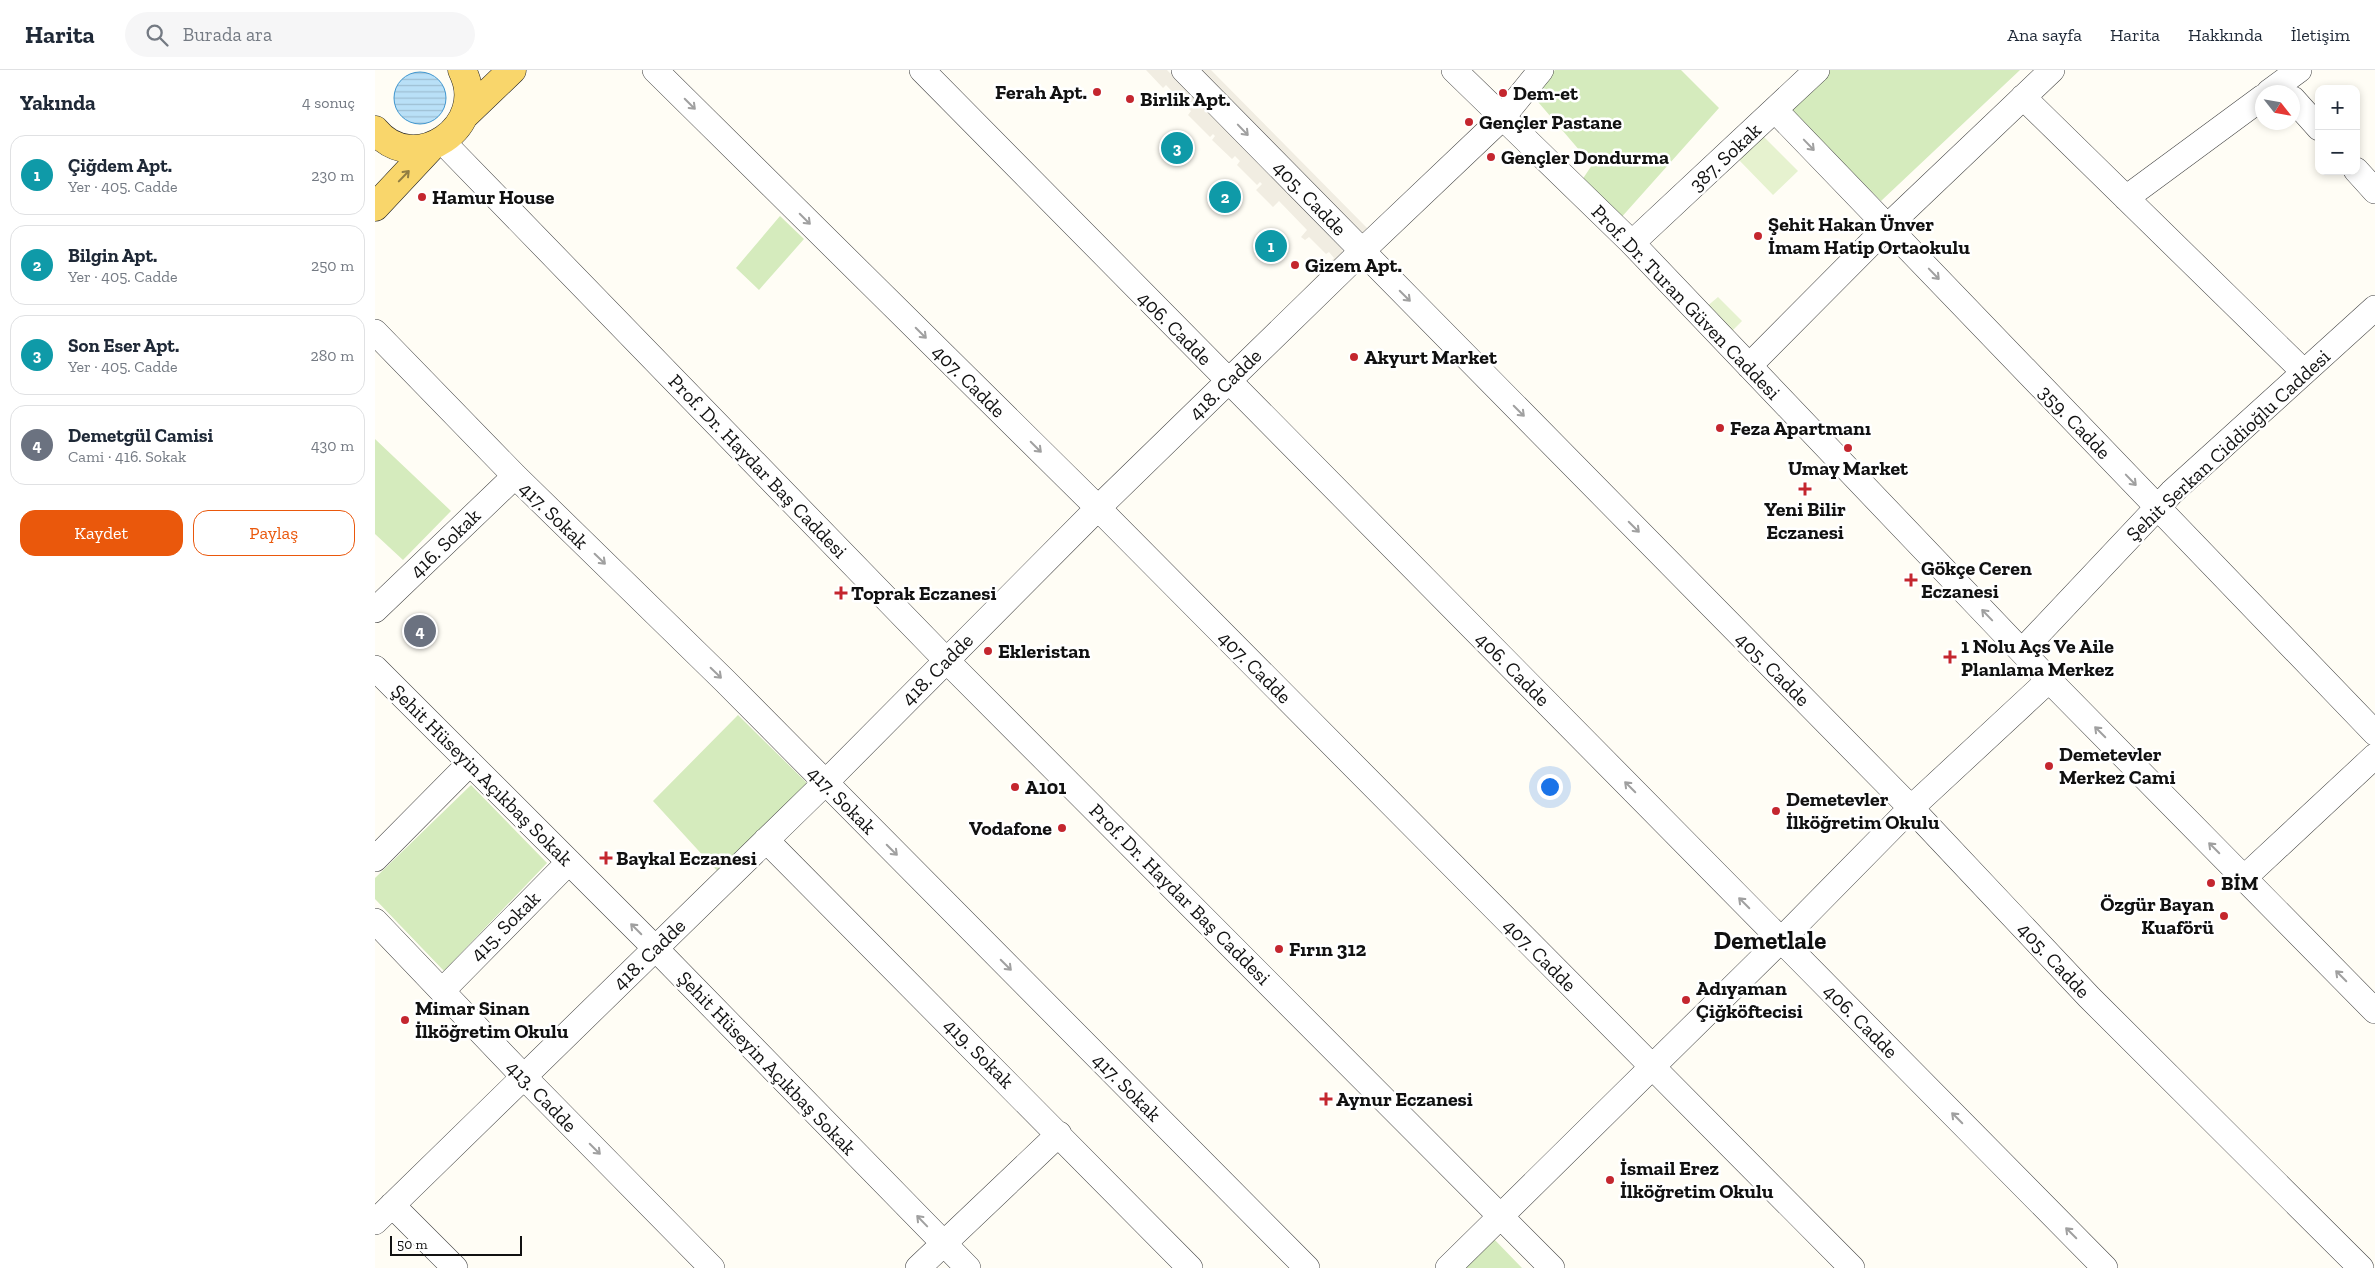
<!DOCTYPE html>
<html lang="tr">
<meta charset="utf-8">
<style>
:root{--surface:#fff;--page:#f6f6f7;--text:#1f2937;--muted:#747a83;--line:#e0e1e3;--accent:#ea580c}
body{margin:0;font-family:"Zilla Slab",serif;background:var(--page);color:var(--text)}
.controls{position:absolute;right:15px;top:15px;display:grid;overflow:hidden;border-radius:10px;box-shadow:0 2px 8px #0003}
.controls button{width:45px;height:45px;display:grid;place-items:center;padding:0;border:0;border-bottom:1px solid var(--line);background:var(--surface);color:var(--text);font:25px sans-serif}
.compass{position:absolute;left:1880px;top:15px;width:45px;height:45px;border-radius:50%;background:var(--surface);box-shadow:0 2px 8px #0003;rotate:121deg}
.scale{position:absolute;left:15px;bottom:12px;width:132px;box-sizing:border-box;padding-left:5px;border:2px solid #111;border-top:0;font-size:14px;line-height:18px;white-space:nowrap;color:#111;-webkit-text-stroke:4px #fff;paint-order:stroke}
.you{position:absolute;left:1174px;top:716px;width:18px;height:18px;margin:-12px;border:4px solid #fff;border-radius:50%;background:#1a73e8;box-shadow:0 0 0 8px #1a73e833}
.badge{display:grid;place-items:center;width:32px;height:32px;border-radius:50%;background:var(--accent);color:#fff;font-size:16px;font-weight:700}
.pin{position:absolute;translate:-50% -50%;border:2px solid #fff;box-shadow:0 1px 5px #0006}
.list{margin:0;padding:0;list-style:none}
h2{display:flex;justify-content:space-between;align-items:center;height:65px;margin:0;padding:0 20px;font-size:21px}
h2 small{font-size:16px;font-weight:400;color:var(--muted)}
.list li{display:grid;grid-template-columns:32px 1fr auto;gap:15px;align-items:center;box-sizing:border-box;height:80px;margin:0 10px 10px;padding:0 10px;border:1px solid var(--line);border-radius:15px}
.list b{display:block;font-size:19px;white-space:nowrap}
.list p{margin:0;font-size:16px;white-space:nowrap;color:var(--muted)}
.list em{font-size:16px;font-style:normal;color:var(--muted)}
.actions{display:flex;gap:10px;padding:15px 20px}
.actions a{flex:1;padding:11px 0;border:1px solid var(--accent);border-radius:15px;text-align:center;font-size:18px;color:var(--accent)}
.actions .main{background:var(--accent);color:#fff}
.icon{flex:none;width:28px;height:28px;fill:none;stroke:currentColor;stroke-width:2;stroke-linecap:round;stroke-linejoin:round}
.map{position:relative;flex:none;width:2000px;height:1198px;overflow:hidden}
header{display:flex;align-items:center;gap:30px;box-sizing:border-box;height:70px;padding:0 25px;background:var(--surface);border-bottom:1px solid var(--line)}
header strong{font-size:24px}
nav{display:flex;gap:28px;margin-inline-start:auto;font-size:18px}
.search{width:350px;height:45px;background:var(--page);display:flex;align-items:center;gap:12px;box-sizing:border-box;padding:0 18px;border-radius:28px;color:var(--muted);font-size:19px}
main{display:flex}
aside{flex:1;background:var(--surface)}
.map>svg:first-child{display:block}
.park{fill:#d5ebbd}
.pitch{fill:#e6f2cf}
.plaza{fill:#f1ede2}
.water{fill:url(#water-rules);stroke:#3f96cf}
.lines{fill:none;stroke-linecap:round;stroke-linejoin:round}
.minor-casing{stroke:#444;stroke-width:26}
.major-casing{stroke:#222;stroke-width:29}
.minor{stroke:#fff;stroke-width:25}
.major{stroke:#f9d66b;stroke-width:28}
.oneway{stroke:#a0a0a0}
.oneway2{stroke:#917d42}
.poi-dot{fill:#c4262e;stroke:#fff;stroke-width:2}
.labels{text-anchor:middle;stroke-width:5;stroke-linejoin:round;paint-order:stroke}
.poi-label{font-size:20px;font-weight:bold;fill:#111;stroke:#fff;text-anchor:start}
.street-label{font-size:20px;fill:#111;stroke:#fff}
.district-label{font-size:25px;font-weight:bold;fill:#111;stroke:#fff}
</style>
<header>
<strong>Harita</strong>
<div class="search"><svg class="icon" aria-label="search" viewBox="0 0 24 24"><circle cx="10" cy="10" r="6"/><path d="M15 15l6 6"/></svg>Burada ara</div>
<nav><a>Ana sayfa</a><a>Harita</a><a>Hakkında</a><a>İletişim</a></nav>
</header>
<main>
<aside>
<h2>Yakında<small>4 sonuç</small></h2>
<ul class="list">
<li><span class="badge" style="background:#0f9aa8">1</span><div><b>Çiğdem Apt.</b><p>Yer · 405. Cadde</p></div><em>230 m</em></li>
<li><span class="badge" style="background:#0f9aa8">2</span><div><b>Bilgin Apt.</b><p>Yer · 405. Cadde</p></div><em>250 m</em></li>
<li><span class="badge" style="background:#0f9aa8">3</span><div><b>Son Eser Apt.</b><p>Yer · 405. Cadde</p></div><em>280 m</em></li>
<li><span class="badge" style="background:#6b7280">4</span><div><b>Demetgül Camisi</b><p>Cami · 416. Sokak</p></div><em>430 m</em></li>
</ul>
<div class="actions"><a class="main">Kaydet</a><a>Paylaş</a></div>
</aside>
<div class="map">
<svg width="2000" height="1198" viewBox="0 0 2000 1198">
<defs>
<pattern id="water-rules" width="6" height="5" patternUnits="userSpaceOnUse" patternTransform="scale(1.25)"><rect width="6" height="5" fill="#b9e0f7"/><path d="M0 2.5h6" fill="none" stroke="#9ebfd3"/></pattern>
</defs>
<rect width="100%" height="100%" fill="#fffdf5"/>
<!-- park -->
<path class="park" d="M1180 0H1306L1344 38 1244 150 1205 113 1217 95 1158 26Z
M1453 0H1645L1506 131 1413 38Z
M405 146 429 169 384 220 361 198Z
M0 369 76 441 28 490 0 464Z
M363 645 434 715 344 803 278 731Z
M96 715 172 793 69 901 0 829V808Z
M1117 1167 1147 1198H1084Z"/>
<!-- pitch -->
<path class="pitch" d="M1387 65 1423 101 1398 125 1363 89Z
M1343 227 1367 251 1355 263 1330 238Z"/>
<!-- plaza -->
<path class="plaza" d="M771 0H792L967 179 968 184 861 289 959 188 954 182 951 184 934 167 930 170 926 167 932 160 904 131 898 137 881 120 887 114 885 112 882 115 862 95 865 91 860 86 857 89 837 70 840 66 838 64 835 67 813 45 816 41 791 15 788 18Z
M827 0H836L993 159 988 163Z"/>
<!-- water -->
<path class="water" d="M19 28a26 26 0 1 1 52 0a26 26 0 1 1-52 0Z"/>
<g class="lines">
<defs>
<path id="minor" d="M280 0 723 438 1477 1198
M547 0 1730 1198
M809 0 1536 738 1714 927 1986 1198
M1079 0 1257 173 1674 610 2000 941
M1894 22 1924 0
M1648 27 1929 302
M1918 29 1944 58
M1400 40 2000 663
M67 71 571 590 1177 1198
M1981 100 2000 121
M1751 128 1888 27
M1257 173 1442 0
M0 262 140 406 350 611 932 1198
M1374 296 1513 156 1677 0
M0 540 140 406
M1647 581 1797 422 2000 238
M0 598 280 878 593 1198
M391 770 815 1198
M0 789 95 693
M1869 808 2000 686
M0 851 149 1007 337 1198
M67 921 194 792
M17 1135 80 1198
M0 1152 450 713 723 438 987 181 1127 48 1166 0
M543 1198 684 1064
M1073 1198 1406 870 1536 738 1674 610"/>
<path id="major" d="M89 46 137 0
M0 60C39 108 116 56 87 0
M0 137 58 75"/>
</defs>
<!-- minor casing -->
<use href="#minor" class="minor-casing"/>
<!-- major casing -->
<use href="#major" class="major-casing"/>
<!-- minor -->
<use href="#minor" class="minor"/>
<!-- major -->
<use href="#major" class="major"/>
</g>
<!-- one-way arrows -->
<defs><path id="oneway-shaft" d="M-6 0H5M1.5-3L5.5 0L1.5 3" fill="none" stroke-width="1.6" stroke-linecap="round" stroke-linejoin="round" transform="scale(1.25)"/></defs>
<g class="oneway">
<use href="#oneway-shaft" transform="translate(315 34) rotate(45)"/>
<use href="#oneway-shaft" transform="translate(868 60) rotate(46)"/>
<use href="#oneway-shaft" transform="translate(1434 75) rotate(46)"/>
<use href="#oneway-shaft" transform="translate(430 149) rotate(45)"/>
<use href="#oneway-shaft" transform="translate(1559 204) rotate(46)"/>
<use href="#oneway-shaft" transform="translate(1030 226) rotate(45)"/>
<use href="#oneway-shaft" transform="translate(546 263) rotate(45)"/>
<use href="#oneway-shaft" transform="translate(1144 341) rotate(45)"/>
<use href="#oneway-shaft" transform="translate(661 377) rotate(45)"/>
<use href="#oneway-shaft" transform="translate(1756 410) rotate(46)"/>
<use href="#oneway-shaft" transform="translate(1259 457) rotate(45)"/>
<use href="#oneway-shaft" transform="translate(225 489) rotate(44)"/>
<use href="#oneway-shaft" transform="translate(1612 545) rotate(-134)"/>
<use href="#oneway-shaft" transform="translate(341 603) rotate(44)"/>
<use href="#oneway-shaft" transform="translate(1725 662) rotate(-135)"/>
<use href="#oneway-shaft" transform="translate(1255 717) rotate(-135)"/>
<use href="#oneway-shaft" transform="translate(1839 778) rotate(-135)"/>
<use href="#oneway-shaft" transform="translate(517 780) rotate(45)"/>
<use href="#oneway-shaft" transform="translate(1369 833) rotate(-135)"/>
<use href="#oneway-shaft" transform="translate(261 859) rotate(-135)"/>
<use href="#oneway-shaft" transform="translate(631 895) rotate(45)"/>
<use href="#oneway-shaft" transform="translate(1966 906) rotate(-135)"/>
<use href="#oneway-shaft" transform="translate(1582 1048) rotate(-135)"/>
<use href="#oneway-shaft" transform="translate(220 1079) rotate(45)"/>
<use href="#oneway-shaft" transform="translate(547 1151) rotate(-134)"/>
<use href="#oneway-shaft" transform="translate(1696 1163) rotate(-135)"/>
</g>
<use class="oneway2" href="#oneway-shaft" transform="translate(29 106) rotate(-46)"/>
<!-- markers -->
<g class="poi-dot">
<circle cx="722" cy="22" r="5"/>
<circle cx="1128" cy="23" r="5"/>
<circle cx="755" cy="29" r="5"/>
<circle cx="1094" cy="52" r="5"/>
<circle cx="1116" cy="87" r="5"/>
<circle cx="47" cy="127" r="5"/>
<circle cx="1383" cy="166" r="5"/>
<circle cx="920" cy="195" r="5"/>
<circle cx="979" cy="287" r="5"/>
<circle cx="1345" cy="358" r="5"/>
<circle cx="1473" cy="378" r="5"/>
<path d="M1427.5 411.5h5v5h5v5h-5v5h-5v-5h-5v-5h5z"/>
<path d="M1533.5 502.5h5v5h5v5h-5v5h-5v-5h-5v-5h5z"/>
<path d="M463.5 515.5h5v5h5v5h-5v5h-5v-5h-5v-5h5z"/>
<circle cx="613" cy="581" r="5"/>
<path d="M1572.5 579.5h5v5h5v5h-5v5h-5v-5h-5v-5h5z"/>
<circle cx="1674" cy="696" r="5"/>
<circle cx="640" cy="717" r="5"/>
<circle cx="1401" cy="741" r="5"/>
<circle cx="687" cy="758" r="5"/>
<path d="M228.5 780.5h5v5h5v5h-5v5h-5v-5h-5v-5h5z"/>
<circle cx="1836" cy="813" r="5"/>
<circle cx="1849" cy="846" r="5"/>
<circle cx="904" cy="879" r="5"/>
<circle cx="1311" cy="930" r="5"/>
<circle cx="30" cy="950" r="5"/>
<path d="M948.5 1021.5h5v5h5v5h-5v5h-5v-5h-5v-5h5z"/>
<circle cx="1235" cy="1110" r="5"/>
</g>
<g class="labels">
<!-- poi labels -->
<g class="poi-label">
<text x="712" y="29" text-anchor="end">Ferah Apt.</text>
<text x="1138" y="30">Dem-et</text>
<text x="765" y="36">Birlik Apt.</text>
<text x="1104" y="59">Gençler Pastane</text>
<text x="1126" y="94">Gençler Dondurma</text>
<text x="57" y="134">Hamur House</text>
<text x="1393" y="161">Şehit Hakan Ünver<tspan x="1393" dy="23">İmam Hatip Ortaokulu</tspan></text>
<text x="930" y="202">Gizem Apt.</text>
<text x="989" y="294">Akyurt Market</text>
<text x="1355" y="365">Feza Apartmanı</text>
<text x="1473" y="405" text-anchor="middle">Umay Market</text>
<text x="1430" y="446" text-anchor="middle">Yeni Bilir<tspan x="1430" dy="23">Eczanesi</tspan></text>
<text x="1546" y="505">Gökçe Ceren<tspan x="1546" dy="23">Eczanesi</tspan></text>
<text x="476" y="530">Toprak Eczanesi</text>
<text x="1586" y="583">1 Nolu Açs Ve Aile<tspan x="1586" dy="23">Planlama Merkez</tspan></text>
<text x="623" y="588">Ekleristan</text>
<text x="1684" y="691">Demetevler<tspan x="1684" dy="23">Merkez Cami</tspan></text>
<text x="650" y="724">A101</text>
<text x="1411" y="736">Demetevler<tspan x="1411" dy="23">İlköğretim Okulu</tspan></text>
<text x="677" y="765" text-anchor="end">Vodafone</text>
<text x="241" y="795">Baykal Eczanesi</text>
<text x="1846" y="820">BİM</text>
<text x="1839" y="841" text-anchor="end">Özgür Bayan<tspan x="1839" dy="23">Kuaförü</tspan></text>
<text x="914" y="886">Fırın 312</text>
<text x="1321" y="925">Adıyaman<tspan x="1321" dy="23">Çiğköftecisi</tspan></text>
<text x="40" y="945">Mimar Sinan<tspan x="40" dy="23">İlköğretim Okulu</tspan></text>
<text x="961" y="1036">Aynur Eczanesi</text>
<text x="1245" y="1105">İsmail Erez<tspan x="1245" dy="23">İlköğretim Okulu</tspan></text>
</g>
<!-- street labels -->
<g class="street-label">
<text transform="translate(1350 87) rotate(-43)" y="7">387. Sokak</text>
<text transform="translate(935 128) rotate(46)" y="7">405. Cadde</text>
<text transform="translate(1311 232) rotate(46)" y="7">Prof. Dr. Turan Güven Caddesi</text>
<text transform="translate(800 258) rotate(45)" y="7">406. Cadde</text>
<text transform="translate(594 311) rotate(45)" y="7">407. Cadde</text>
<text transform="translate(850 314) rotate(-44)" y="7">418. Cadde</text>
<text transform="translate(1700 352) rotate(46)" y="7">359. Cadde</text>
<text transform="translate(1853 375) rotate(-43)" y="7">Şehit Serkan Ciddioğlu Caddesi</text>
<text transform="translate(383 396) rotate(46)" y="7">Prof. Dr. Haydar Baş Caddesi</text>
<text transform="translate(179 445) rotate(44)" y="7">417. Sokak</text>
<text transform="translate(70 473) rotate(-44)" y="7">416. Sokak</text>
<text transform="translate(880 597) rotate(45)" y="7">407. Cadde</text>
<text transform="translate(562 599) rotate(-45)" y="7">418. Cadde</text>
<text transform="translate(1138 599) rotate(45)" y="7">406. Cadde</text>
<text transform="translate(1398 599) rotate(45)" y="7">405. Cadde</text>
<text transform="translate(107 705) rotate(45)" y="7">Şehit Hüseyin Açıkbaş Sokak</text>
<text transform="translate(467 730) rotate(45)" y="7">417. Sokak</text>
<text transform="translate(805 824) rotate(45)" y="7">Prof. Dr. Haydar Baş Caddesi</text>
<text transform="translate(130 856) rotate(-45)" y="7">415. Sokak</text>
<text transform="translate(274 884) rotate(-44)" y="7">418. Cadde</text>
<text transform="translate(1165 885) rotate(45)" y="7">407. Cadde</text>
<text transform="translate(1679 890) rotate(47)" y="7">405. Cadde</text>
<text transform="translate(1486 951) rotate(45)" y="7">406. Cadde</text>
<text transform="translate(604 983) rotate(45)" y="7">419. Sokak</text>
<text transform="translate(392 993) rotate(46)" y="7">Şehit Hüseyin Açıkbaş Sokak</text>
<text transform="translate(752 1017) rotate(45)" y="7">417. Sokak</text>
<text transform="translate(167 1026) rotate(46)" y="7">413. Cadde</text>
</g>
<!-- district labels -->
<g class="district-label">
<text x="1395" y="879">Demetlale</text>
</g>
</g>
</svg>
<div class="controls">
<button>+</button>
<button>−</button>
</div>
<svg class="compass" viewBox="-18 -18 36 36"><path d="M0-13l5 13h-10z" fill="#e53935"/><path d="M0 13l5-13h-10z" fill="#747a83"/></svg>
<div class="scale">50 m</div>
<div class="you"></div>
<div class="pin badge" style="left:896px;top:176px;background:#0f9aa8">1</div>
<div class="pin badge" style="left:850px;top:127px;background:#0f9aa8">2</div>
<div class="pin badge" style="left:802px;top:78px;background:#0f9aa8">3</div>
<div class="pin badge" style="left:45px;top:561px;background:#6b7280">4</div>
</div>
</main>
